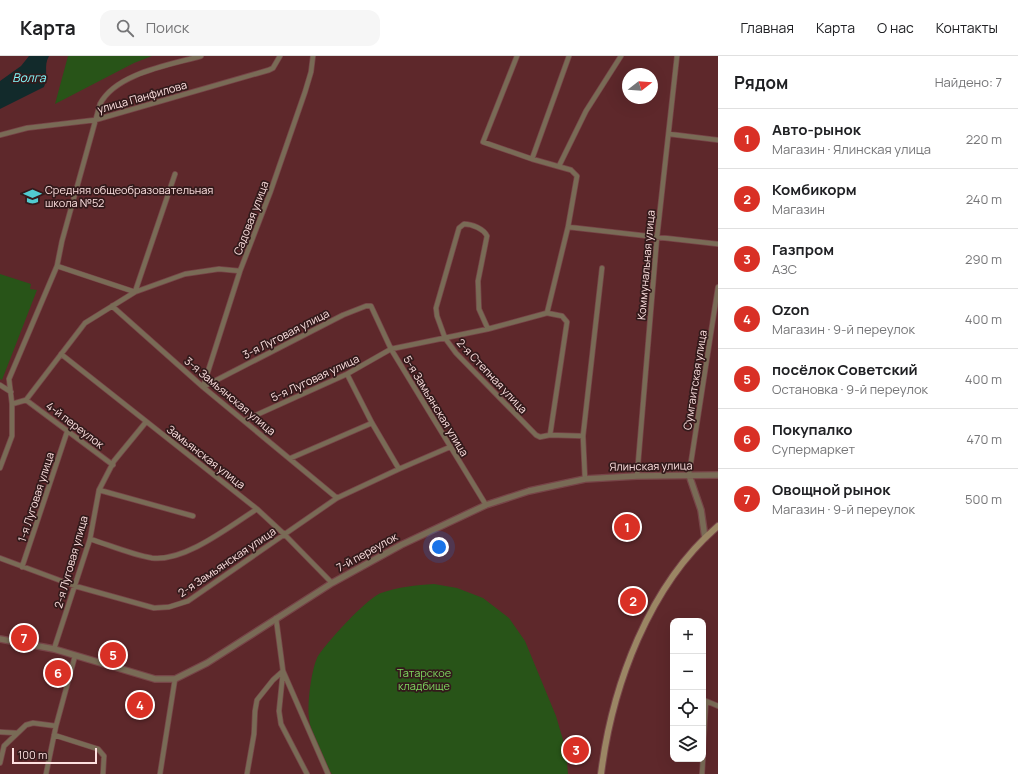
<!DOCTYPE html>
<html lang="ru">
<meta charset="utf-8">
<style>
:root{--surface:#fff;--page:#f6f6f6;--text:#202124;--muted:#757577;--line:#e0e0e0;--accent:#d93025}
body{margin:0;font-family:Manrope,sans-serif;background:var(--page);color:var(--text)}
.controls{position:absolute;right:12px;bottom:12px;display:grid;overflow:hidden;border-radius:8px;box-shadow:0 4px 16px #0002}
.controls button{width:36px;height:36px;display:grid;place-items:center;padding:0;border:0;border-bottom:1px solid var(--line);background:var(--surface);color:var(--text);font:20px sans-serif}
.compass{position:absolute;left:622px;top:12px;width:36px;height:36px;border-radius:50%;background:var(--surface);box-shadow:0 4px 16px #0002;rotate:73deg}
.scale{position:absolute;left:12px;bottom:10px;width:85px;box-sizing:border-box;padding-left:4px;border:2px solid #fde0e0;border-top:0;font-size:11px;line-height:14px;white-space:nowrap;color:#fde0e0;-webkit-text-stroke:3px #331a1b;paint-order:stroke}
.you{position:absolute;left:439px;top:491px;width:14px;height:14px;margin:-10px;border:3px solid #fff;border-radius:50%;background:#1a73e8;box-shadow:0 0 0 6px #1a73e833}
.badge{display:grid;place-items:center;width:26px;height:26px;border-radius:50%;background:var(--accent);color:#fff;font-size:13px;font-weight:700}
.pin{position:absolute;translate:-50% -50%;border:2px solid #fff;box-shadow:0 1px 4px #0006}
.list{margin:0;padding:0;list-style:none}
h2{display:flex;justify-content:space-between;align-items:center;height:52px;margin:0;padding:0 16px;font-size:17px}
h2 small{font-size:13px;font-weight:400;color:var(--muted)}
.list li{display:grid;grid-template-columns:26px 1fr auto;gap:12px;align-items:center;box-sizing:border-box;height:60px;padding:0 16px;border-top:1px solid var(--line)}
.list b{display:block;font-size:15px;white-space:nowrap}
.list p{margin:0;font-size:13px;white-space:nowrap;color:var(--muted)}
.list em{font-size:13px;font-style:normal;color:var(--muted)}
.icon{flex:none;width:22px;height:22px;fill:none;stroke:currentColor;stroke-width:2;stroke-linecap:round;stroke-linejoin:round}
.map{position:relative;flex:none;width:718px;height:718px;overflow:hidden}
header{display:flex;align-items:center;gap:24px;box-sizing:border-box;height:56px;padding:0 20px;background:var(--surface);border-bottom:1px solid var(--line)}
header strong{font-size:19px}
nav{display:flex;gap:22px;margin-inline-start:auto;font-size:14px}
.search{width:280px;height:36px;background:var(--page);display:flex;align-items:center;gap:10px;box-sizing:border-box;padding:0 14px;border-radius:12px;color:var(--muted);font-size:15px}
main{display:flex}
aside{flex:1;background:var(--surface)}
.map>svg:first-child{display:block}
.green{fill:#285418}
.water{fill:#122a2b}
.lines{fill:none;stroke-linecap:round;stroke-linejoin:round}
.minor-casing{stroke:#774548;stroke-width:6}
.tertiary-casing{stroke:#774548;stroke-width:8}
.secondary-casing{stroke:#774548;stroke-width:8}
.minor{stroke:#796b56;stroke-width:4.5}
.tertiary{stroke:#796b56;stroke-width:5.5}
.secondary{stroke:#9b8664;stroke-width:6}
.labels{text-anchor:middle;stroke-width:3.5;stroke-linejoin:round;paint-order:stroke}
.street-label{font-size:11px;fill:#fde0e0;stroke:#331a1b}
.poi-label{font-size:11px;fill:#fde0e0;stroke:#331a1b;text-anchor:start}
.park-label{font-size:11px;fill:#7ed860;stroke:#331a1b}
.water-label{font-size:12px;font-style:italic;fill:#83fafe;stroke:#331a1b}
</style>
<header>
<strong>Карта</strong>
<div class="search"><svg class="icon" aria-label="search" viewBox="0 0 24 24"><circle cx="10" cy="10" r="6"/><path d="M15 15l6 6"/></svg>Поиск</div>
<nav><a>Главная</a><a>Карта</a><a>О нас</a><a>Контакты</a></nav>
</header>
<main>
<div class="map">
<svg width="718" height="718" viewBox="0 0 718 718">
<rect width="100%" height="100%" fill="#5e282b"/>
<!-- green -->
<path class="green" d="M68 0H152L134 7 55 48Z
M0 218 31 228 30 233 37 234 2 324 0 323Z
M434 528 457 532 483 542 509 562 525 585 556 660 566 694 568 718H332L330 716C322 699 311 681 309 662 307 648 311 616 317 602 324 589 367 542 381 537 398 531 416 529 434 528Z"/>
<!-- water -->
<path class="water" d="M29 0H49C43 10 49 20 44 31L0 53V25L21 10Z"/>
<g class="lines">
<defs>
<path id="minor" d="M517 0 483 86 532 103 571 114 577 120 568 171 547 257 562 260 567 266 550 379 583 380
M669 78 718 84
M0 79 27 72 95 64 269 14 273 12 280 0
M532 103 569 0
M559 110 586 55 621 0
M568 171 718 188
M57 210 135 236 185 218 219 213 240 215
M112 250 203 331 337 442
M488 273 479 253 478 225 487 180C484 173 472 168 464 168L459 172 436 252 437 260 445 282 456 297 536 379 540 381 550 379
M61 298 257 453 285 479 332 527
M347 318 372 367 399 413
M0 329 11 336
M203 331 343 259 366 250H371L391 293 486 449
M203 331 240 215 270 137 305 36 311 16 313 0
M26 344 113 409
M12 348 26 344 85 267 135 236 175 118
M245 364 347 318 391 293 488 273 547 257
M291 402 372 367
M0 412 12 380V348L9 323 57 210 62 185 100 48C116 17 170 9 201 0
M689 419 718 231
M637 420 657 181 677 0
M585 423 583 380 602 212
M99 434 193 460
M90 483C109 489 133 499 152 502 185 506 230 470 257 453
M0 502 75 530 154 552 169 551 188 545 337 442 399 413 450 391
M22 511 67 376
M276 562 283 615 328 718
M54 593 90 483 99 434 114 405 146 366
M283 616 279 655 281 668 307 718
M0 676 17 677
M54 679 98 693 104 700 103 718
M703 695 706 645 718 650
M0 707 4 690 26 669 33 667 56 670
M46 718 56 670 75 600
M160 718 175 623
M247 718 254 678 255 655 257 644 273 624 283 615
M702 718 703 703"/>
<path id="tertiary" d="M689 419 701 454 705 482
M0 583 54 593 155 623H175L207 607 332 527 401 489 486 449 529 435 585 423 637 420 718 419"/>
<path id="secondary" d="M601 718C612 630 649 529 718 470"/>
</defs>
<!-- minor casing -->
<use href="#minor" class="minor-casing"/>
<!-- tertiary casing -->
<use href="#tertiary" class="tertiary-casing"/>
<!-- secondary casing -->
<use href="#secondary" class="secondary-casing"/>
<!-- minor -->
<use href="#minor" class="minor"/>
<!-- tertiary -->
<use href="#tertiary" class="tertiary"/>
<!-- secondary -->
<use href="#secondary" class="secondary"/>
</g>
<!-- icons -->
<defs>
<symbol id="school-bare" viewBox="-9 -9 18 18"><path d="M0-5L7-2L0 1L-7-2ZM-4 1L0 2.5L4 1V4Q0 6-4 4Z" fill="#51ccd1" stroke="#331a1b" stroke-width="2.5" paint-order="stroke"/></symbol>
</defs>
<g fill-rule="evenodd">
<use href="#school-bare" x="20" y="128" width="25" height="25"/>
</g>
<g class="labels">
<!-- street labels -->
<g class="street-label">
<text transform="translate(142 41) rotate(-16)" y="4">улица Панфилова</text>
<text transform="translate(251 162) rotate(-69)" y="4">Садовая улица</text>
<text transform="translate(646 209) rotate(-85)" y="4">Коммунальная улица</text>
<text transform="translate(286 278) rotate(-27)" y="4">3-я Луговая улица</text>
<text transform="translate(492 320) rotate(47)" y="4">2-я Степная улица</text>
<text transform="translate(315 322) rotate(-25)" y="4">5-я Луговая улица</text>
<text transform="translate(695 324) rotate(-81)" y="4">Сумгаитская улица</text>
<text transform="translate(230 340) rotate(40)" y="4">3-я Замьянская улица</text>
<text transform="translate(436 350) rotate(59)" y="4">5-я Замьянская улица</text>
<text transform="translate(75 369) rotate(37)" y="4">4-й переулок</text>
<text transform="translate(206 401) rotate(38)" y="4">Замьянская улица</text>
<text transform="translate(651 410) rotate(-1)" y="4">Ялинская улица</text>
<text transform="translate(36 441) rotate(-72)" y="4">1-я Луговая улица</text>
<text transform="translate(367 496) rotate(-29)" y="4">7-й переулок</text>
<text transform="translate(71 506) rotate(-74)" y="4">2-я Луговая улица</text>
<text transform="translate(227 506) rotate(-34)" y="4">2-я Замьянская улица</text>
</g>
<!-- poi labels -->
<g class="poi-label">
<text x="45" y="138">Средняя общеобразовательная<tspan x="45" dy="13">школа №52</tspan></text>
</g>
<!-- park labels -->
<g class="park-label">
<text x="424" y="621">Татарское<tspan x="424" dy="13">кладбище</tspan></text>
</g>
<!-- water labels -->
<g class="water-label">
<text x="29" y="26">Волга</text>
</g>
</g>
</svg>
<div class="controls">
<button>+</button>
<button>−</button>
<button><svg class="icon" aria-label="locate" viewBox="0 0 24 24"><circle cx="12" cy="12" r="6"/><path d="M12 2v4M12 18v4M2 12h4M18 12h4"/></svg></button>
<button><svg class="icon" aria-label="layers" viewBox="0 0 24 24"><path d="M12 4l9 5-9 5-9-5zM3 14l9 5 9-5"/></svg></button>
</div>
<svg class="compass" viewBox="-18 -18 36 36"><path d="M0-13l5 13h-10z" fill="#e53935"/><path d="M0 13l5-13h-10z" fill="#757577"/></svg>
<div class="scale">100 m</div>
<div class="you"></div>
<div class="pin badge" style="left:627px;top:471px">1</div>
<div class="pin badge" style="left:633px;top:545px">2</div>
<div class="pin badge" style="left:576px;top:694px">3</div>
<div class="pin badge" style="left:140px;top:649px">4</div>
<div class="pin badge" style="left:113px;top:599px">5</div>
<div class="pin badge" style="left:58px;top:617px">6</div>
<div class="pin badge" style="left:24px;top:582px">7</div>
</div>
<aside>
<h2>Рядом<small>Найдено: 7</small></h2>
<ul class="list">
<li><span class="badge">1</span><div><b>Авто-рынок</b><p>Магазин · Ялинская улица</p></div><em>220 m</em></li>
<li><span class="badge">2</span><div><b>Комбикорм</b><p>Магазин</p></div><em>240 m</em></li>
<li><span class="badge">3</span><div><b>Газпром</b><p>АЗС</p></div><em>290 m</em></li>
<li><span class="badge">4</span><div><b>Ozon</b><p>Магазин · 9-й переулок</p></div><em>400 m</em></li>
<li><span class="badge">5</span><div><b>посёлок Советский</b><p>Остановка · 9-й переулок</p></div><em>400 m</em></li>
<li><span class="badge">6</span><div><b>Покупалко</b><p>Супермаркет</p></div><em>470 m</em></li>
<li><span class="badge">7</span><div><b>Овощной рынок</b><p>Магазин · 9-й переулок</p></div><em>500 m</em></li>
</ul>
</aside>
</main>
